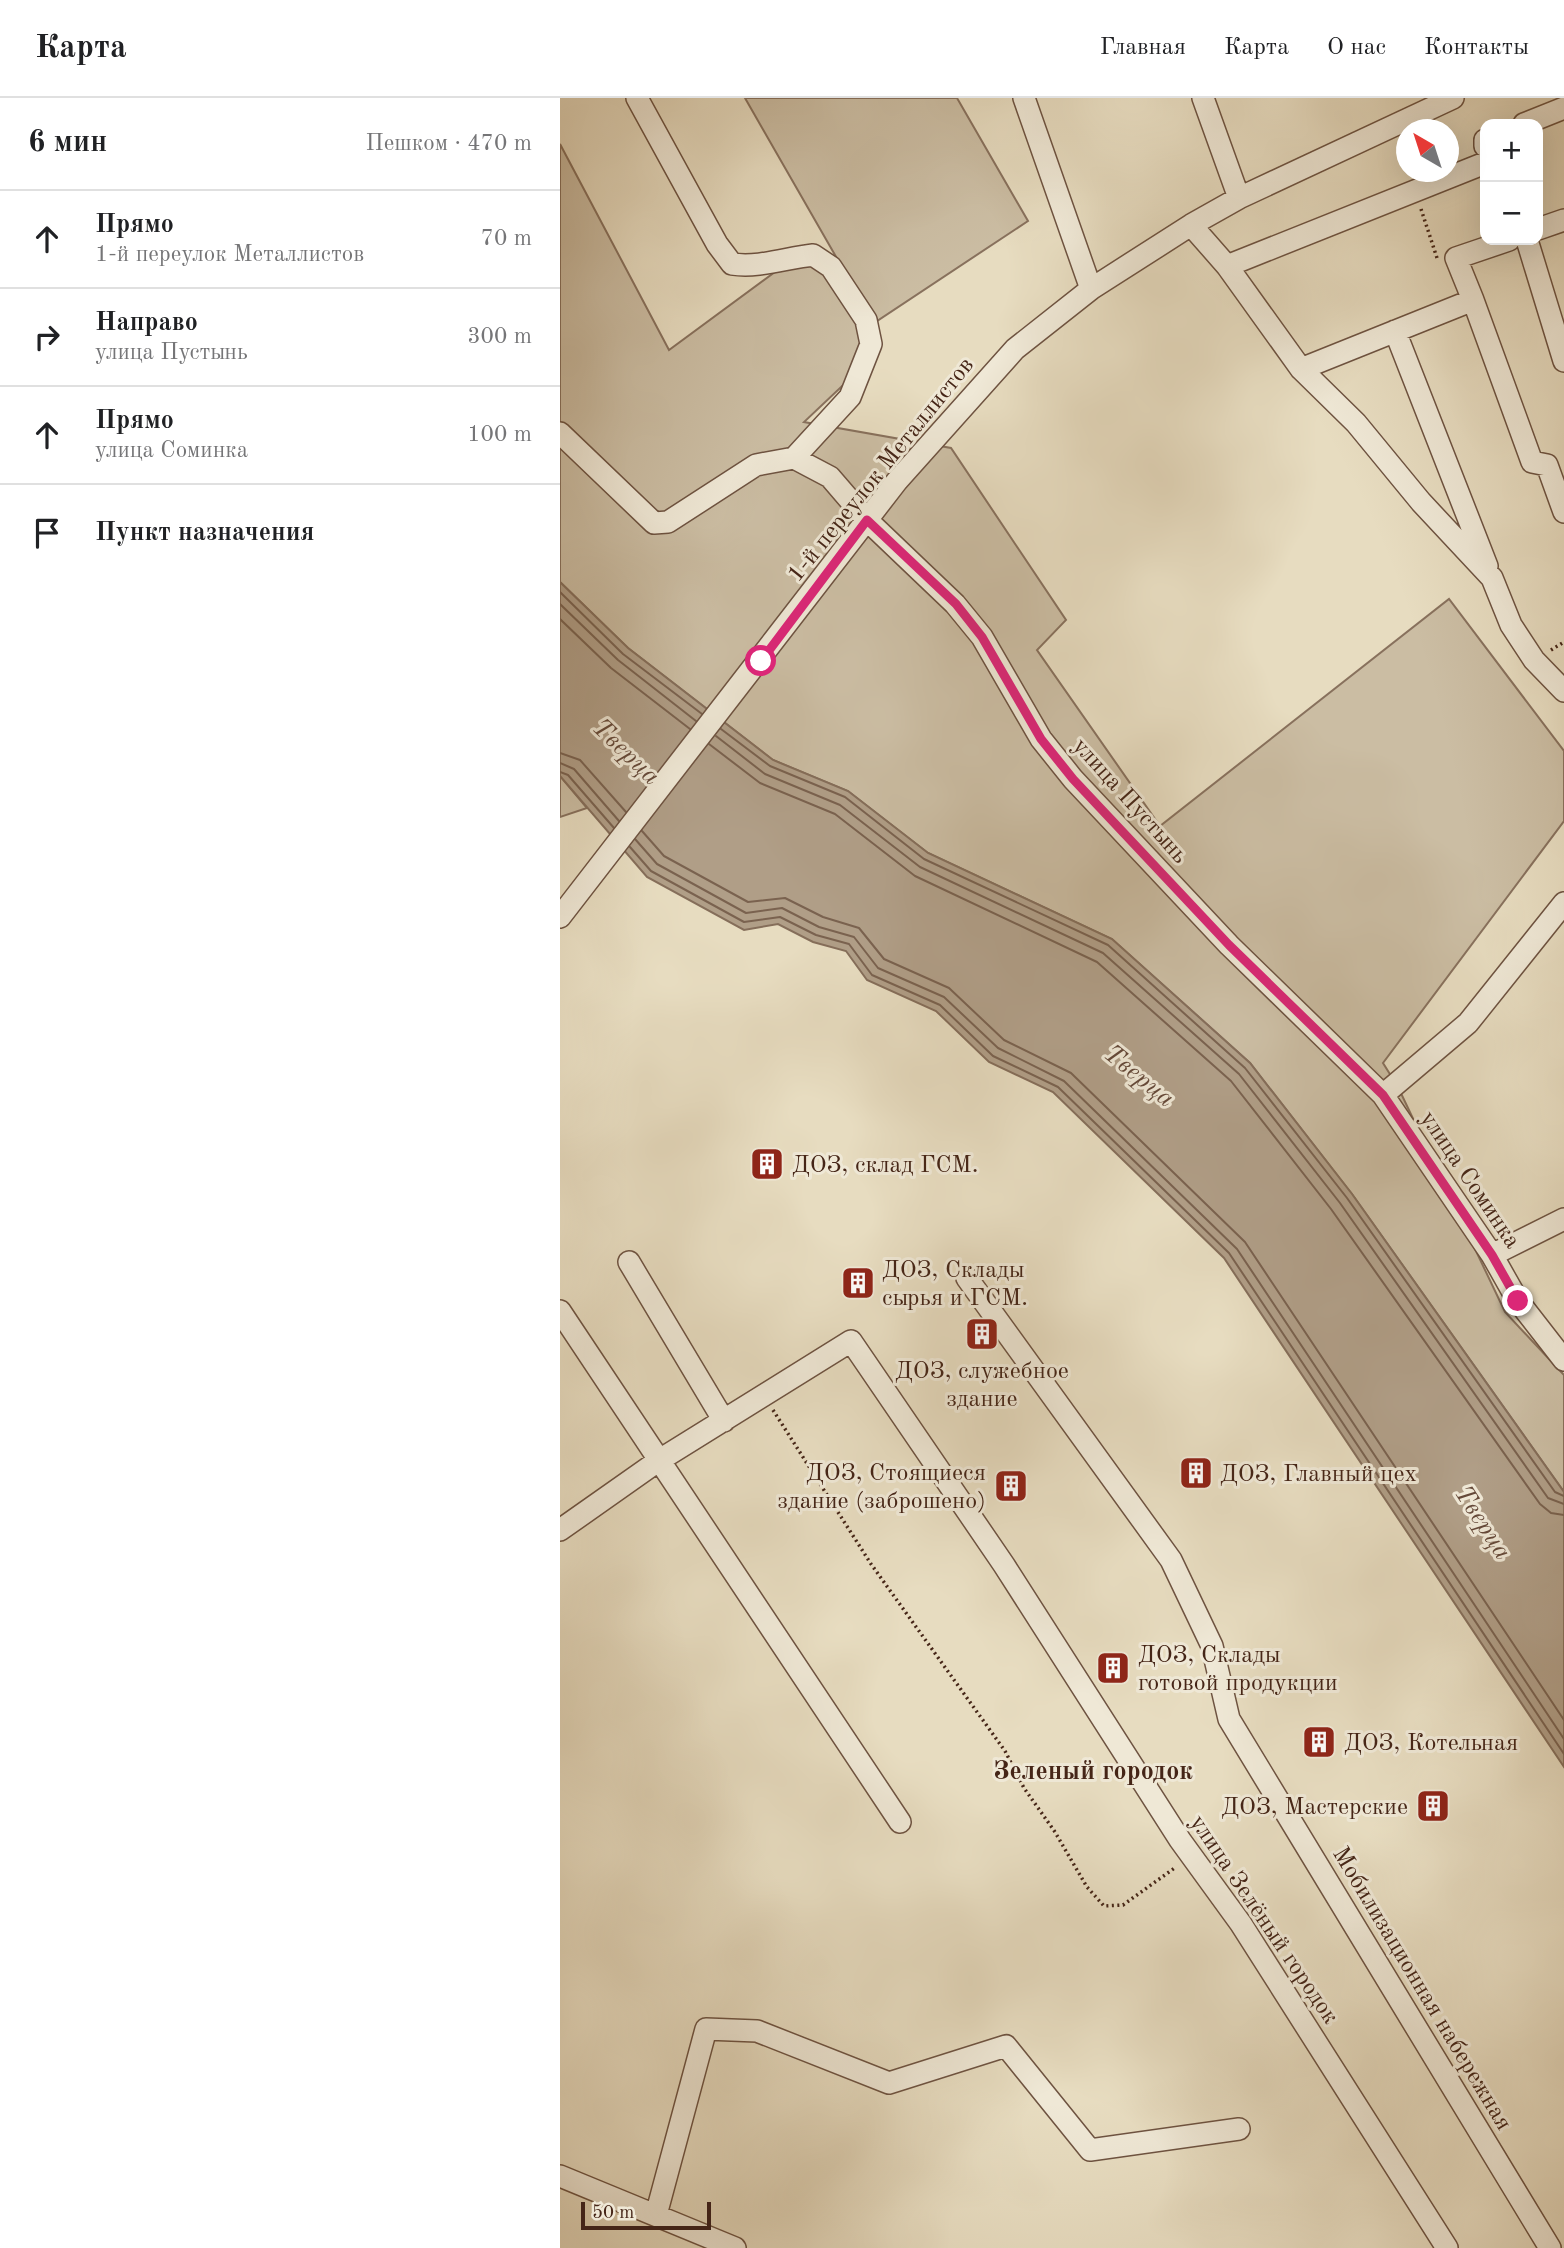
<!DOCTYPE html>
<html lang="ru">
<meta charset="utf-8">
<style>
:root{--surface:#fff;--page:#f6f6f6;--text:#202124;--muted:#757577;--line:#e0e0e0}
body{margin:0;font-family:"Old Standard TT",serif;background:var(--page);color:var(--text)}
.controls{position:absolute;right:21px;top:21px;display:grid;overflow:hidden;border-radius:14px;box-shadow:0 7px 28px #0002}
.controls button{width:63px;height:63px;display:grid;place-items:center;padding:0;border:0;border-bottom:2px solid var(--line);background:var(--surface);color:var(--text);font:35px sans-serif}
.compass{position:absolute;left:836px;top:21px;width:63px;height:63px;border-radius:50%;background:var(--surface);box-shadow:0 7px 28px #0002;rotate:321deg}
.scale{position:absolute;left:21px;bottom:18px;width:130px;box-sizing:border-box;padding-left:7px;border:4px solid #452517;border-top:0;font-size:19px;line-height:24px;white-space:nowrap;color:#452517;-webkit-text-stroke:5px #efe8d6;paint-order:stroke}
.stop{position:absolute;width:21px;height:21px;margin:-16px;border:5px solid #db2777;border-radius:50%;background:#fff}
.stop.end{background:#db2777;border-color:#fff;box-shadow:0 2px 7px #0008}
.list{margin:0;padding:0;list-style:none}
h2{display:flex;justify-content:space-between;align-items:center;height:91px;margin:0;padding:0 28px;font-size:30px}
h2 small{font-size:23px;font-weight:400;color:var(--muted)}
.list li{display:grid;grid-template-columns:46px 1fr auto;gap:21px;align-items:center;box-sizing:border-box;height:98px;padding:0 28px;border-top:2px solid var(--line)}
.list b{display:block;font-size:26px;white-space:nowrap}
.list p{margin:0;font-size:23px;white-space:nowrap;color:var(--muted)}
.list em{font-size:23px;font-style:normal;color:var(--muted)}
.icon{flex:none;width:38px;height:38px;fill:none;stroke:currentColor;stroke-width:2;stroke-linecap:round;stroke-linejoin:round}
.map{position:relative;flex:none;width:1004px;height:2150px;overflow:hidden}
header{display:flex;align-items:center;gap:42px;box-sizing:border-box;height:98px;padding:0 35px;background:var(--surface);border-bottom:2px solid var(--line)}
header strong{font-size:33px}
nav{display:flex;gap:38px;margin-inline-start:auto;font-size:24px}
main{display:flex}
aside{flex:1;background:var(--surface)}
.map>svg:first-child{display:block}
.green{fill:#cbbda3;stroke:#88715d;stroke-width:2}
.water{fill:#b09e87;stroke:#856e5a;stroke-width:2}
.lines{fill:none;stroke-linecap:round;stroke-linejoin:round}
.shore{stroke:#7a624f;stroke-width:2}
.minor-casing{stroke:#6e5341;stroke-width:24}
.path{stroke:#452517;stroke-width:3.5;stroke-dasharray:2 3.5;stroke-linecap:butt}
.minor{stroke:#efe8d6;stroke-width:21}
.route{stroke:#db2777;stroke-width:9}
.labels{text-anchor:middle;stroke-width:6;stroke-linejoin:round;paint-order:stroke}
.street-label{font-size:24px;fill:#452517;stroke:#efe8d6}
.poi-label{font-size:24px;fill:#452517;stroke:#efe8d6;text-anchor:start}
.water-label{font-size:26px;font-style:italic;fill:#654939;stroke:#efe8d6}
.neighbourhood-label{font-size:26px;font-weight:bold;fill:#452517;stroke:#efe8d6}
</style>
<header>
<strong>Карта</strong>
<nav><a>Главная</a><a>Карта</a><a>О нас</a><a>Контакты</a></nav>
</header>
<main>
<aside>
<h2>6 мин<small>Пешком · 470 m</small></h2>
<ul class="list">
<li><svg class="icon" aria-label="ahead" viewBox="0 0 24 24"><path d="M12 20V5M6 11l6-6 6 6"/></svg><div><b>Прямо</b><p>1-й переулок Металлистов</p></div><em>70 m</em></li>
<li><svg class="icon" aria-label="right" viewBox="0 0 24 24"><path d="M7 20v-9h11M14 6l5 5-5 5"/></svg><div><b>Направо</b><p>улица Пустынь</p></div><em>300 m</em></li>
<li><svg class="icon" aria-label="ahead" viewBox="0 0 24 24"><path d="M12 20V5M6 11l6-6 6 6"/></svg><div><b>Прямо</b><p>улица Соминка</p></div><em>100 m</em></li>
<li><svg class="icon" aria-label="arrive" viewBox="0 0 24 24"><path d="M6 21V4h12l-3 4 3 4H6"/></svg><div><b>Пункт назначения</b></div></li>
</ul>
</aside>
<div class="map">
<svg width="1004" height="2150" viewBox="0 0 1004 2150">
<rect width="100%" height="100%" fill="#e7dcc0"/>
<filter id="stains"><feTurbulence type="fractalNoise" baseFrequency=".00286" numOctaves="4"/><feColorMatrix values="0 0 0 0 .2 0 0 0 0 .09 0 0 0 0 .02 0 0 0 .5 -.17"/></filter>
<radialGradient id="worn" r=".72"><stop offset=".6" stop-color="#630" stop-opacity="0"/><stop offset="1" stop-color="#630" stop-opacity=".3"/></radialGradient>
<!-- green -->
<path class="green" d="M185 0H397L468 123 314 225Z
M0 46 109 252 234 160 264 168 305 232 297 274 244 324 391 350 506 522 477 552 600 728 889 501 1004 653V723L823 965 838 989 945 1214 1004 1277V1394L792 1096 690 965 552 841 368 755 288 693 213 662 68 550 0 484Z
M0 678 27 710 0 719Z"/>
<!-- water -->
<path class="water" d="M0 484 68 550 213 662 288 693 368 755 552 841 690 965 792 1096 1004 1394V1669L664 1160 493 994 429 964 376 913 307 882 286 853 253 844 218 826 184 832 87 779 0 678Z"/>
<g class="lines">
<!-- shore -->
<path class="shore" d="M0 494 63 556 142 616
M0 506 58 562 136 623
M0 521 51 570 130 631
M161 631 210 668 285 699 364 761 548 847 685 970 787 1100 995 1394 1004 1398
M156 638 205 676 280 707 360 769 543 855 679 976 780 1105 988 1400 1004 1406
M149 646 200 685 275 716 355 778 537 864 671 983 771 1111 980 1406 991 1415 1004 1417
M0 655 20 662 66 714
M0 665 14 671 59 723
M0 674 8 677 54 730
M82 733 104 758 188 804 225 800 263 819 299 830 324 861 389 890 444 942 511 975 685 1144 1004 1622
M75 741 97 766 186 815 222 810 259 829 294 839 318 870 384 899 438 950 504 983 677 1151 1004 1641
M70 749 91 773 184 824 220 819 256 837 289 846 312 877 380 907 433 958 498 989 669 1155 1004 1656"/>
<defs>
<path id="minor" d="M77 0 157 146 172 166C199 170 226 160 253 157L271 169 306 222 311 246 290 299 234 360
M464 0 531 191
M643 0 679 100
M964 26 1004 10
M925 42V48
M631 127 667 168 741 271 796 325 861 404 932 480 951 527 974 562 1004 593
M978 131 1004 122
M967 142 1004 263
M667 168 925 65
M913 202 896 160 949 142
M835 233 927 468
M741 271 913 202 972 364 987 367 1004 414
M0 335 94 425 108 424 196 367 234 360 270 379 307 422 395 506 422 539 481 641 513 681 669 847 823 997 932 1157 958 1203 1004 1262
M0 819 337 383 455 251 531 191 631 127 679 100 893 0
M823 997 908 925 1004 805
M932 1157 1004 1121
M69 1164 164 1323
M407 1180 611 1462 652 1548 669 1621 990 2150
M0 1213 340 1724
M0 1432 98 1363 291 1243 444 1467 620 1742 681 1826 887 2150
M0 2078 175 2150
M96 2117 146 1931 197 1933 329 1985 446 1948 530 2052 679 2031"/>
</defs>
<!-- minor casing -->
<use href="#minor" class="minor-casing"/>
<!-- path -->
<path class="path" d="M861 111 877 160
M991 552 1004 544
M213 1312 311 1466 445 1653 464 1690 495 1734 527 1789 544 1808 563 1807 616 1769"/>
<!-- minor -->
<use href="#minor" class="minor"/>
</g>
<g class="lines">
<!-- route -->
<path class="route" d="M201 563 307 422 396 506 422 539 481 641 513 681 669 847 823 997 932 1157 958 1203"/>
</g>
<!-- icons -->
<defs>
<symbol id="building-square" viewBox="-11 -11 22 22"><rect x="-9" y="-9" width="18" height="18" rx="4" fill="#8f2418" stroke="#efe8d6"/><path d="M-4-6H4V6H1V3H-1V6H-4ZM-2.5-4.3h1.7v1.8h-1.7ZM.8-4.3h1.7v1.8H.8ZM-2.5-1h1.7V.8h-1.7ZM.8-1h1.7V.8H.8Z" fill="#fff"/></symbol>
</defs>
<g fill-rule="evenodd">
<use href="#building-square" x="188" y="1047" width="38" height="38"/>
<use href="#building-square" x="279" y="1166" width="38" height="38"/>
<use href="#building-square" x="403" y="1217" width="38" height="38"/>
<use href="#building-square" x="617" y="1356" width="38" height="38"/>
<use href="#building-square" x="432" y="1369" width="38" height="38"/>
<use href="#building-square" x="534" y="1551" width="38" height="38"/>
<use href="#building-square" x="740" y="1625" width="38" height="38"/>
<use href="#building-square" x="854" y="1689" width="38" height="38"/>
</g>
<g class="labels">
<!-- street labels -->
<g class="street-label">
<text transform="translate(320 371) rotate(-51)" y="8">1-й переулок Металлистов</text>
<text transform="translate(571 702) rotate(48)" y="8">улица Пустынь</text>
<text transform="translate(911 1081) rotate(56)" y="8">улица Соминка</text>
<text transform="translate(705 1821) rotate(56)" y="8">улица Зелёный городок</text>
<text transform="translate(863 1890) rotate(59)" y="8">Мобилизационная набережная</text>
</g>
<!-- poi labels -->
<g class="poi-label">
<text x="232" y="1074">ДОЗ, склад ГСМ.</text>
<text x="322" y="1179">ДОЗ, Склады<tspan x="322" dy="28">сырья и ГСМ.</tspan></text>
<text x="422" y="1280" text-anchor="middle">ДОЗ, служебное<tspan x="422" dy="28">здание</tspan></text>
<text x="426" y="1382" text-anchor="end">ДОЗ, Стоящиеся<tspan x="426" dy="28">здание (заброшено)</tspan></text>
<text x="660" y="1383">ДОЗ, Главный цех</text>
<text x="578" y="1564">ДОЗ, Склады<tspan x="578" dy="28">готовой продукции</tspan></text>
<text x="784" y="1652">ДОЗ, Котельная</text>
<text x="848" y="1716" text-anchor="end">ДОЗ, Мастерские</text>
</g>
<!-- water labels -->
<g class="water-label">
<text transform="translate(67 653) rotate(44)" y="9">Тверца</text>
<text transform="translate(580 977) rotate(39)" y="9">Тверца</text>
<text transform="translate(924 1424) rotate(57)" y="9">Тверца</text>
</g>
<!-- neighbourhood labels -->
<g class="neighbourhood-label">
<text x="533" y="1681">Зеленый городок</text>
</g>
</g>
<rect width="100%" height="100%" filter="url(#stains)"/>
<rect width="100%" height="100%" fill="url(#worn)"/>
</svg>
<div class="controls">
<button>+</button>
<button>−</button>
</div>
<svg class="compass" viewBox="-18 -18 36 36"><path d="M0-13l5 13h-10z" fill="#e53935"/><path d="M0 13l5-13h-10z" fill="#757577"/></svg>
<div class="scale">50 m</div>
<div class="stop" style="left:201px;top:563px"></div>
<div class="stop end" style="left:958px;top:1203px"></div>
</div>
</main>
